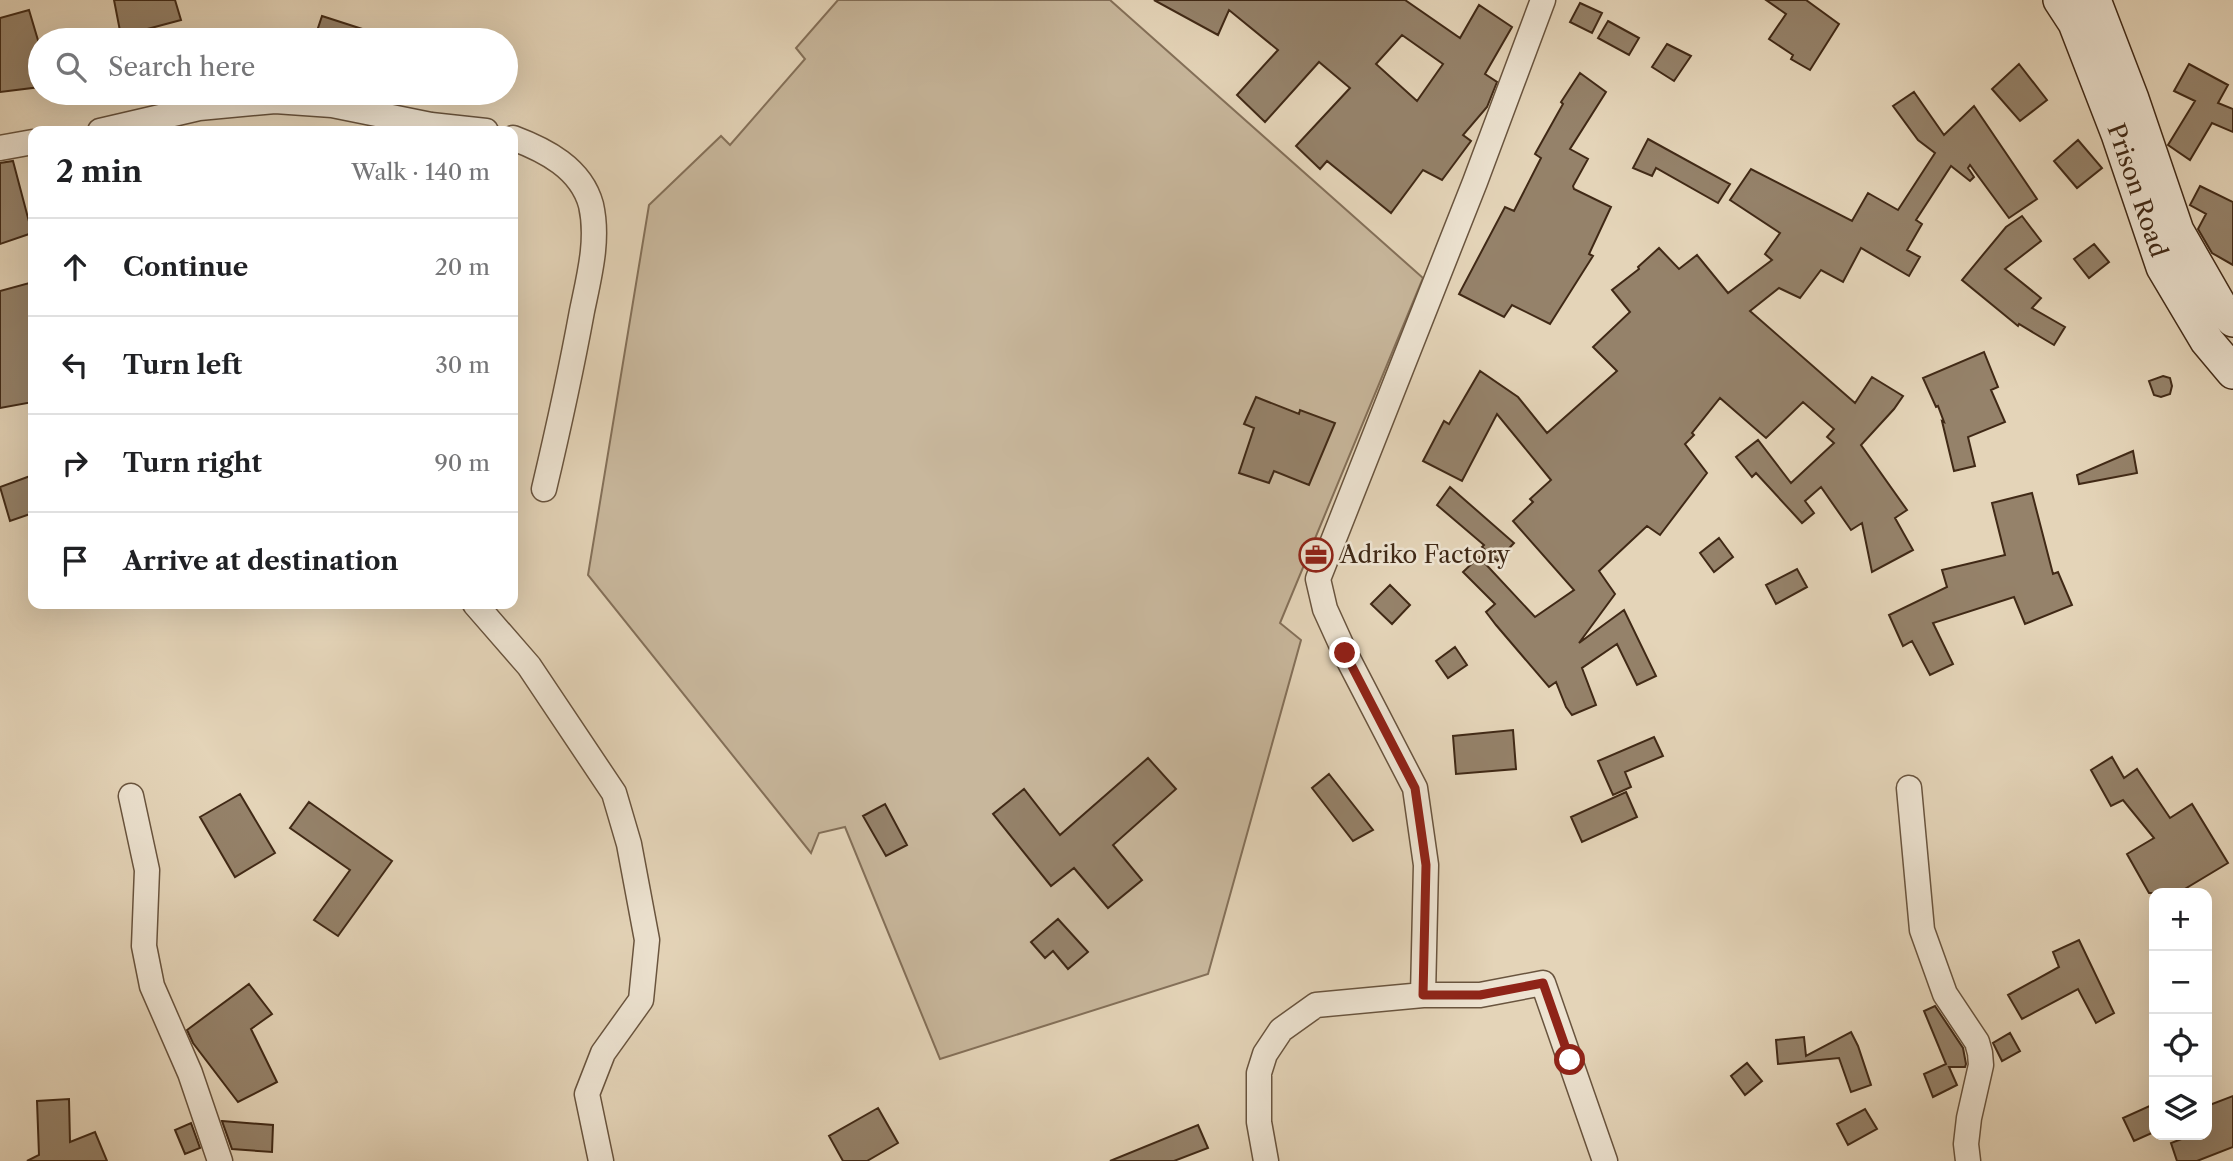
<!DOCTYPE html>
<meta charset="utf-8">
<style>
:root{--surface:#fff;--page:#f6f6f6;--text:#202124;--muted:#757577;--line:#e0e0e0}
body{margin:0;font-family:"Libre Caslon Text",serif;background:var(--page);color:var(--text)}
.controls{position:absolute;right:21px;bottom:21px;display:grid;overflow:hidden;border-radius:14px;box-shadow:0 7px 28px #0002}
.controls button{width:63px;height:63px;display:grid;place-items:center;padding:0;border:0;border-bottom:2px solid var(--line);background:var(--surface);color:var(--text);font:35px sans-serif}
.stop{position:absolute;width:21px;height:21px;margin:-16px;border:5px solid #8f2418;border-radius:50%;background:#fff}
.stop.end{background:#8f2418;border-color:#fff;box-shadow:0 2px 7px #0008}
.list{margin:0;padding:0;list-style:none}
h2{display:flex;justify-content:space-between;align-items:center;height:91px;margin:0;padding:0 28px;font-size:30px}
h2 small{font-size:23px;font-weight:400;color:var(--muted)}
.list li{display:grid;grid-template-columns:46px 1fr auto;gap:21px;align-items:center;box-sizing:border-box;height:98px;padding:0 28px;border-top:2px solid var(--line)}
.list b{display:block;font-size:26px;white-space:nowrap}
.list em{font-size:23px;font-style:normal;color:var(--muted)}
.icon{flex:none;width:38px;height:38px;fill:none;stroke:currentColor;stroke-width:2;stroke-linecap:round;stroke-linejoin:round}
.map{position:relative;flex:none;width:2233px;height:1161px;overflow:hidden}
.search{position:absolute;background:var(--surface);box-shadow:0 7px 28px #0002;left:28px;top:28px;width:490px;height:77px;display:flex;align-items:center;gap:18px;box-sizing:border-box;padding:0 24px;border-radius:38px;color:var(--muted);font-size:26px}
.panel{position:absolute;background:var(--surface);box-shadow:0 7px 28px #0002;left:28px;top:126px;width:490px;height:483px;border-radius:14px}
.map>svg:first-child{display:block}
.green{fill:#c8b79c;stroke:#847059;stroke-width:2}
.building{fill:#95826a;stroke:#402916;stroke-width:2;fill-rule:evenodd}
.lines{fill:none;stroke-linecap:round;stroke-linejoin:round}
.street-casing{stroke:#69543e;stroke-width:27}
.secondary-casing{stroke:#402916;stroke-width:36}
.street{stroke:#ede3d1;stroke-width:24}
.secondary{stroke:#ede3d1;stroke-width:33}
.route{stroke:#8f2418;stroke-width:9}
.labels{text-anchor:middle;stroke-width:5;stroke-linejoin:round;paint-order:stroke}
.street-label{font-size:24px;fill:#402916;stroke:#ede3d1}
.poi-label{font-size:24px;fill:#402916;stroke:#ede3d1;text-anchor:start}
</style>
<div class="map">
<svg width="2233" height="1161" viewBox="0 0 2233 1161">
<rect width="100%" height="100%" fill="#e4d4b8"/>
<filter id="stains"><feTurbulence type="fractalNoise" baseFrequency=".00286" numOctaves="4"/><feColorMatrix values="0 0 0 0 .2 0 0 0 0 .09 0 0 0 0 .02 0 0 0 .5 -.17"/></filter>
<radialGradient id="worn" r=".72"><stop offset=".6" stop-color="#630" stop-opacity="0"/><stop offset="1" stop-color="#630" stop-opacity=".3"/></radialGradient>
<!-- green -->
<path class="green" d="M838 0H1110L1423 278 1280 623 1301 640 1208 974 940 1059 845 827 819 833 811 853 588 575 649 205 721 136 730 145 805 59 796 48Z"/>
<!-- building -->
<path class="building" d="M114 0H175L181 20 121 36Z
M1154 0H1405L1460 38 1479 5 1512 27 1485 74 1497 82 1487 107 1463 135 1471 141 1442 180 1423 170 1391 213 1327 161 1320 169 1296 146 1350 88 1319 62 1265 122 1237 95 1278 50 1229 10 1218 35ZM1402 35 1443 64 1417 101 1376 64Z
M1766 0H1806L1839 24 1810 70 1791 59 1793 55 1769 39 1786 14Z
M1580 3 1602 13 1592 33 1570 22Z
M29 10 40 47V87L0 92V18Z
M322 16 384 36 383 40H314Z
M1608 21 1639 38 1629 55 1598 38Z
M1667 44 1691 56 1674 81 1652 67Z
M2019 64 2047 100 2020 121 1992 89Z
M2189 64 2228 85 2218 103 2233 109V132L2212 123 2190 160 2168 145 2195 101 2174 91Z
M1580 73 1606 92 1570 149 1588 159 1573 186 1574 189 1611 207 1589 254 1593 256 1550 324 1512 305 1504 317 1459 294 1505 207 1514 211 1541 158 1535 154 1563 104 1561 102Z
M1914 92 1944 135 1974 106 2037 199 2009 218 1970 165 1968 168 1974 177 1970 181 1951 166 1916 220 1922 224 1907 250 1920 257 1909 276 1861 248 1843 282 1821 270 1800 298 1779 288 1750 311 1855 403 1872 377 1903 396 1894 409 1861 445 1907 510 1895 518 1913 550 1872 572 1862 523 1851 530 1821 487 1805 501 1814 513 1802 523 1756 473 1752 477 1736 457 1758 440 1791 483 1834 443 1827 437 1834 429 1803 402 1766 438 1720 398 1692 433 1694 435 1685 444 1707 473 1660 535 1647 526 1599 571 1615 594 1579 643 1624 610 1656 676 1637 685 1617 644 1582 668 1596 705 1572 715 1566 707 1556 682 1549 687 1496 625 1486 612 1495 604 1463 572 1479 557 1535 617 1574 590 1513 521 1533 502 1530 499 1551 480 1497 414 1462 481 1423 461 1444 421 1449 424 1480 371 1518 397 1547 433 1617 371 1593 347 1630 312 1612 290 1639 269 1638 267 1659 248 1679 269 1697 255 1728 293 1772 260 1765 254 1780 233 1730 200 1751 169 1852 221 1868 193 1898 210 1935 153 1918 140 1893 106Z
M1648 139 1730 184 1718 203 1656 168 1652 176 1633 168Z
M2078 140 2102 168 2077 188 2054 161Z
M13 161 32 233 0 244V163Z
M2200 186 2233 202V265L2212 253 2198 229 2206 214 2190 205Z
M2022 216 2041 241 2005 269 2041 298 2032 308 2065 327 2054 345 2019 324 2018 326 1962 280 2006 227Z
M2094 244 2109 262 2089 278 2074 259Z
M33 282V402L0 408V291Z
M1984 352 1998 387 1991 390 2005 422 1968 437 1975 466 1954 471 1942 421 1944 422 1938 406 1936 407 1923 378Z
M2163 376 2170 378 2172 386 2170 394 2161 397 2154 395 2149 381Z
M1256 397 1299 414 1300 410 1335 423 1309 485 1274 471 1269 483 1239 473 1254 428 1244 424Z
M2133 451 2137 473 2079 484 2077 475Z
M33 475V513L10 521 0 487Z
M1450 487 1514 543 1497 561 1482 547 1484 545 1437 505Z
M2032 493 2053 574 2058 572 2072 605 2025 624 2014 597 1933 623 1953 664 1930 675 1912 641 1903 646 1889 615 1947 587 1942 570 2005 555 1992 503Z
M1719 538 1733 557 1714 572 1700 553Z
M1797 569 1807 587 1776 604 1766 585Z
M1390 585 1410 605 1392 624 1371 604Z
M1455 647 1467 665 1448 678 1436 661Z
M1513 730 1516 769 1456 774 1453 736Z
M1654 737 1663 756 1625 772 1631 787 1613 795 1598 761Z
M2112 757 2124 778 2137 769 2170 818 2192 804 2228 863 2178 893H2149L2127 854 2154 838 2123 800 2111 806 2091 770Z
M1148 758 1176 789 1113 845 1142 880 1108 908 1074 868 1051 886 993 814 1024 789 1060 835Z
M1329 774 1373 830 1353 841 1312 788Z
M1626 792 1637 817 1582 842 1571 817Z
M240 794 275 853 235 877 200 817Z
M309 802 392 861 338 936 314 920 350 870 290 828Z
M885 804 907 845 886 856 863 816Z
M1058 919 1088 952 1068 969 1053 951 1045 958 1031 942Z
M2079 940 2114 1013 2096 1023 2078 989 2022 1019 2008 995 2059 967 2053 952Z
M249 984 272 1014 251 1029 277 1082 238 1102 193 1043 187 1030Z
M1935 1006 1963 1048 1966 1064 1965 1067H1949L1957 1085 1933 1097 1924 1074 1946 1064 1924 1011Z
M1851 1032 1858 1046 1871 1085 1851 1092 1839 1058 1778 1064 1776 1040 1804 1037 1806 1056Z
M2010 1033 2020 1051 2002 1061 1993 1043Z
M1747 1063 1762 1081 1745 1095 1731 1076Z
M2233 1096V1147L2197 1161H2177L2171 1143 2192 1135H2207V1106Z
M69 1099 70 1142 95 1132 107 1161H27L39 1155 37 1101Z
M2154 1104V1132L2134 1141 2123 1118Z
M878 1108 898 1143 867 1161H843L829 1136Z
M1865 1109 1877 1129 1848 1145 1837 1124Z
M222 1121 273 1125 272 1152 232 1149Z
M191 1123 200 1148 185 1154 175 1130Z
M1198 1125 1208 1148 1174 1161H1110Z"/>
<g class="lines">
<defs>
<path id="street" d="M100 131 199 108 275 101 332 105 431 125 486 131
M513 138C545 150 581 168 591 205 599 240 589 277 582 311 571 371 558 430 544 489
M0 148 33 142
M475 604 529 666 614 793 629 844 647 940 641 1000 603 1053 587 1094 601 1161
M1909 788 1922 930 1945 994 1977 1042 1980 1053 1981 1065 1969 1118 1966 1144 1968 1161
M131 796 147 870 144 946 152 986 190 1073 220 1161
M1423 995 1426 865 1415 788 1345 653 1325 609 1318 579 1475 182 1543 0
M1266 1161 1259 1122V1073L1265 1054 1281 1030 1316 1005 1423 995H1480L1543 983 1605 1161"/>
<g id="secondary">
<path id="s1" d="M2060 0 2075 23 2118 134 2163 267 2207 341 2233 372"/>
<path d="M2094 0 2132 99 2177 231 2220 306 2233 320"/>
</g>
</defs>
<!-- street casing -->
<use href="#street" class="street-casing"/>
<!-- secondary casing -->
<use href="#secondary" class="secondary-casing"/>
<!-- street -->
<use href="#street" class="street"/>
<!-- secondary -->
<use href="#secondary" class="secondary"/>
</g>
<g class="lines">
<!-- route -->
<path class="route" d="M1345 653 1415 788 1426 865 1423 995H1480L1543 983 1570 1060"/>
</g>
<!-- icons -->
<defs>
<symbol id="office-ring" viewBox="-11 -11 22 22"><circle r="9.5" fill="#ede3d1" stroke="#8f2418" stroke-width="1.5"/><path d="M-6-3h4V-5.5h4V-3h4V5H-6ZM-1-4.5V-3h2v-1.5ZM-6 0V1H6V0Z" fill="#8f2418"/></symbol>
</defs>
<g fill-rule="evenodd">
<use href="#office-ring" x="1297" y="536" width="38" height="38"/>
</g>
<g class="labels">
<!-- street labels -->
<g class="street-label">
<text dy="8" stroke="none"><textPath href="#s1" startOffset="206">Prison Road</textPath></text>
</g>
<!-- poi labels -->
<g class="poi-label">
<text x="1340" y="563">Adriko Factory</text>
</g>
</g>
<rect width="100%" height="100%" filter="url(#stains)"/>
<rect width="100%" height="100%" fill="url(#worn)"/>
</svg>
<div class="controls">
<button>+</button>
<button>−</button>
<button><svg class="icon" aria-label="locate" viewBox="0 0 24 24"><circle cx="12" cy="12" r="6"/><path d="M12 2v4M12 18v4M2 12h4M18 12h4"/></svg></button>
<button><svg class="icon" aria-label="layers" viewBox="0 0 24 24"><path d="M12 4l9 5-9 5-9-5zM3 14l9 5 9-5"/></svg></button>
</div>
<div class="stop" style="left:1570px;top:1060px"></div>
<div class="stop end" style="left:1345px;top:653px"></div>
<div class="search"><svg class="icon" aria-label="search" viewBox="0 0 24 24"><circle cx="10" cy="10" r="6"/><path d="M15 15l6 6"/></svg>Search here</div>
<section class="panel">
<h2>2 min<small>Walk · 140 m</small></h2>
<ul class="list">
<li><svg class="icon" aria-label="ahead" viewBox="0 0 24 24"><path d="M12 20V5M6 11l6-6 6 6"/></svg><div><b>Continue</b></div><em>20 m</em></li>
<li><svg class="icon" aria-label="left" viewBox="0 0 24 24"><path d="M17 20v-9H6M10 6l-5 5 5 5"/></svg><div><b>Turn left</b></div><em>30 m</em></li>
<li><svg class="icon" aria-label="right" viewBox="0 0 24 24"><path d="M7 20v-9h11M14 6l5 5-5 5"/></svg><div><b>Turn right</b></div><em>90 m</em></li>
<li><svg class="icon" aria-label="arrive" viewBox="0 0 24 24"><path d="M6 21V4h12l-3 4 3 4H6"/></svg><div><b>Arrive at destination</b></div></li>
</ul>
</section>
</div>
